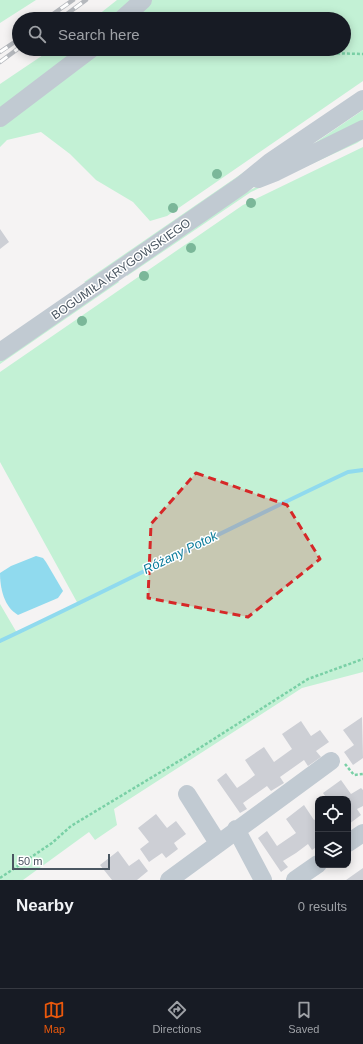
<!DOCTYPE html>
<meta charset="utf-8">
<style>
:root{--surface:#171b24;--page:#242831;--text:#f1f3f6;--muted:#9ea1a6;--line:#363941;--accent:#ea580c}
body{margin:0;font-family:Arial,sans-serif;background:var(--page);color:var(--text)}
.controls{position:absolute;right:12px;bottom:12px;display:grid;overflow:hidden;border-radius:8px;box-shadow:0 2px 10px #0003}
.controls button{width:36px;height:36px;display:grid;place-items:center;padding:0;border:0;border-bottom:1px solid var(--line);background:var(--surface);color:var(--text);font:20px sans-serif}
.scale{position:absolute;left:12px;bottom:10px;width:98px;box-sizing:border-box;padding-left:4px;border:2px solid #4a5661;border-top:0;font-size:11px;line-height:14px;white-space:nowrap;color:#4a5661;-webkit-text-stroke:3px #fff;paint-order:stroke}
.list{margin:0;padding:0;list-style:none}
h2{display:flex;justify-content:space-between;align-items:center;height:52px;margin:0;padding:0 16px;font-size:17px}
h2 small{font-size:13px;font-weight:400;color:var(--muted)}
.icon{flex:none;width:22px;height:22px;fill:none;stroke:currentColor;stroke-width:2;stroke-linecap:round;stroke-linejoin:round}
.map{position:relative;flex:none;width:363px;height:880px;overflow:hidden}
.search{position:absolute;background:var(--surface);box-shadow:0 2px 10px #0003;left:12px;right:12px;top:12px;height:44px;display:flex;align-items:center;gap:10px;box-sizing:border-box;padding:0 14px;border-radius:22px;color:var(--muted);font-size:15px}
.sheet{height:108px;background:var(--surface)}
nav{display:flex;justify-content:space-around;align-items:center;box-sizing:border-box;height:56px;border-top:1px solid var(--line);background:var(--surface);font-size:11px;color:var(--muted)}
nav a{display:grid;justify-items:center;gap:2px}
nav .on{color:var(--accent)}
.map>svg:first-child{display:block}
.green{fill:#c3f1d5}
.water{fill:#90daee}
.lines{fill:none;stroke-linecap:round;stroke-linejoin:round}
.stream{stroke:#90daee;stroke-width:4}
.building{fill:#cdcfd5}
.path{stroke:#7ad0a6;stroke-width:2.5;stroke-dasharray:3 2;stroke-linecap:butt}
.minor{stroke:#c1cad2;stroke-width:18}
.rail-casing{stroke:#b5b8bd;stroke-width:4.5}
.rail{stroke:#fff;stroke-width:3;stroke-dasharray:9;stroke-linecap:butt}
.tree{fill:#7bb799}
.marked{fill:#d62828;fill-opacity:0.2;stroke:#d62828;stroke-width:3;stroke-dasharray:8 5;stroke-linejoin:round}
.labels{text-anchor:middle;stroke-width:3;stroke-linejoin:round;paint-order:stroke}
.street-label{font-size:12px;fill:#4a5661;stroke:#fff}
.water-label{font-size:13px;font-style:italic;fill:#0c7c9b;stroke:#fff}
</style>
<div class="map">
<svg width="363" height="880" viewBox="0 0 363 880">
<rect width="100%" height="100%" fill="#f5f3f3"/>
<!-- green -->
<path class="green" d="M0 0H36L0 23Z
M117 0H363V81L167 216 150 221 133 202 96 180 70 154 41 132 7 140 0 147V84L52 49H344V19H93Z
M363 90 87 283 84 282Z
M363 110V122L306 149Z
M363 137V139L357 143 251 192 127 276V273L250 190Z
M363 147V672L302 688 114 809 117 825 95 840 89 832 23 880H0V604L17 633 78 604 0 462V372L243 205Z
M117 280 119 282 0 364V361Z"/>
<!-- water -->
<path class="water" d="M36 556 43 558 46 562 63 591 58 598 18 615C4 607 0 588 0 573L11 566Z"/>
<g class="lines">
<!-- stream -->
<path class="stream" d="M0 641C117 586 231 527 348 472L363 470"/>
</g>
<!-- building -->
<path class="building" d="M0 229 9 242 0 249Z
M362 717 363 758 353 765 344 752 354 745 343 730Z
M301 721 311 736 320 730 329 742 316 751 321 757 308 766 304 760 280 777 284 783 271 791 267 786 243 803 247 809 240 813 217 780 226 773 237 788 246 782 255 775 245 760 264 747 274 762 292 749 282 734Z
M341 780 351 794 361 788 363 790V806L357 809 361 815 349 824 348 799H327L323 793Z
M304 805 314 820 318 818V846L312 850 308 844 296 853 283 861 288 867 281 872 258 838 267 831 277 846 296 833 286 819Z
M156 814 167 828 176 821 186 834 174 843 178 849 166 858 162 853 149 862 140 849 149 842 138 828Z
M118 851 129 866 139 859 148 871 137 880H112L100 865Z
M363 868V880H346Z"/>
<g class="lines">
<!-- path -->
<path class="path" d="M162 49 363 54
M345 764 354 775 363 774
M0 878 52 843 71 826 184 758 308 679 363 659"/>
<!-- minor -->
<path class="minor" d="M122 19 143 0
M0 118 91 49
M258 179 276 172 363 129
M0 352 242 185 270 162 363 99
M187 794 218 843
M236 829 263 880
M348 843 363 833
M169 880 331 761
M295 880 318 864"/>
<defs>
<path id="rail" d="M46 19 73 0
M60 19 86 0
M0 52 19 39
M0 62 19 48"/>
</defs>
<!-- rail casing -->
<use href="#rail" class="rail-casing"/>
<!-- rail -->
<use href="#rail" class="rail"/>
</g>
<!-- trees -->
<g class="tree">
<circle cx="217" cy="174" r="5"/>
<circle cx="251" cy="203" r="5"/>
<circle cx="173" cy="208" r="5"/>
<circle cx="191" cy="248" r="5"/>
<circle cx="144" cy="276" r="5"/>
<circle cx="82" cy="321" r="5"/>
</g>
<!-- marked area -->
<path class="marked" d="M196 473 287 505 320 559 248 617 148 598 151 524Z"/>
<g class="labels">
<!-- street labels -->
<g class="street-label">
<text transform="translate(121 269) rotate(-35)" y="4">BOGUMIŁA KRYGOWSKIEGO</text>
</g>
<!-- water labels -->
<g class="water-label">
<text transform="translate(180 552) rotate(-26)" y="5">Różany Potok</text>
</g>
</g>
</svg>
<div class="controls">
<button><svg class="icon" aria-label="locate" viewBox="0 0 24 24"><circle cx="12" cy="12" r="6"/><path d="M12 2v4M12 18v4M2 12h4M18 12h4"/></svg></button>
<button><svg class="icon" aria-label="layers" viewBox="0 0 24 24"><path d="M12 4l9 5-9 5-9-5zM3 14l9 5 9-5"/></svg></button>
</div>
<div class="scale">50 m</div>
<div class="search"><svg class="icon" aria-label="search" viewBox="0 0 24 24"><circle cx="10" cy="10" r="6"/><path d="M15 15l6 6"/></svg>Search here</div>
</div>
<section class="sheet">
<h2>Nearby<small>0 results</small></h2>
<ul class="list">
</ul>
</section>
<nav>
<a class="on"><svg class="icon" aria-label="map" viewBox="0 0 24 24"><path d="M3 6l6-2 6 2 6-2v14l-6 2-6-2-6 2zM9 4v14M15 6v14"/></svg>Map</a>
<a><svg class="icon" aria-label="directions" viewBox="0 0 24 24"><path d="M12 3l9 9-9 9-9-9zM9 14v-3h6M13 9l2 2-2 2"/></svg>Directions</a>
<a><svg class="icon" aria-label="saved" viewBox="0 0 24 24"><path d="M7 4h10v16l-5-4-5 4z"/></svg>Saved</a>
</nav>
